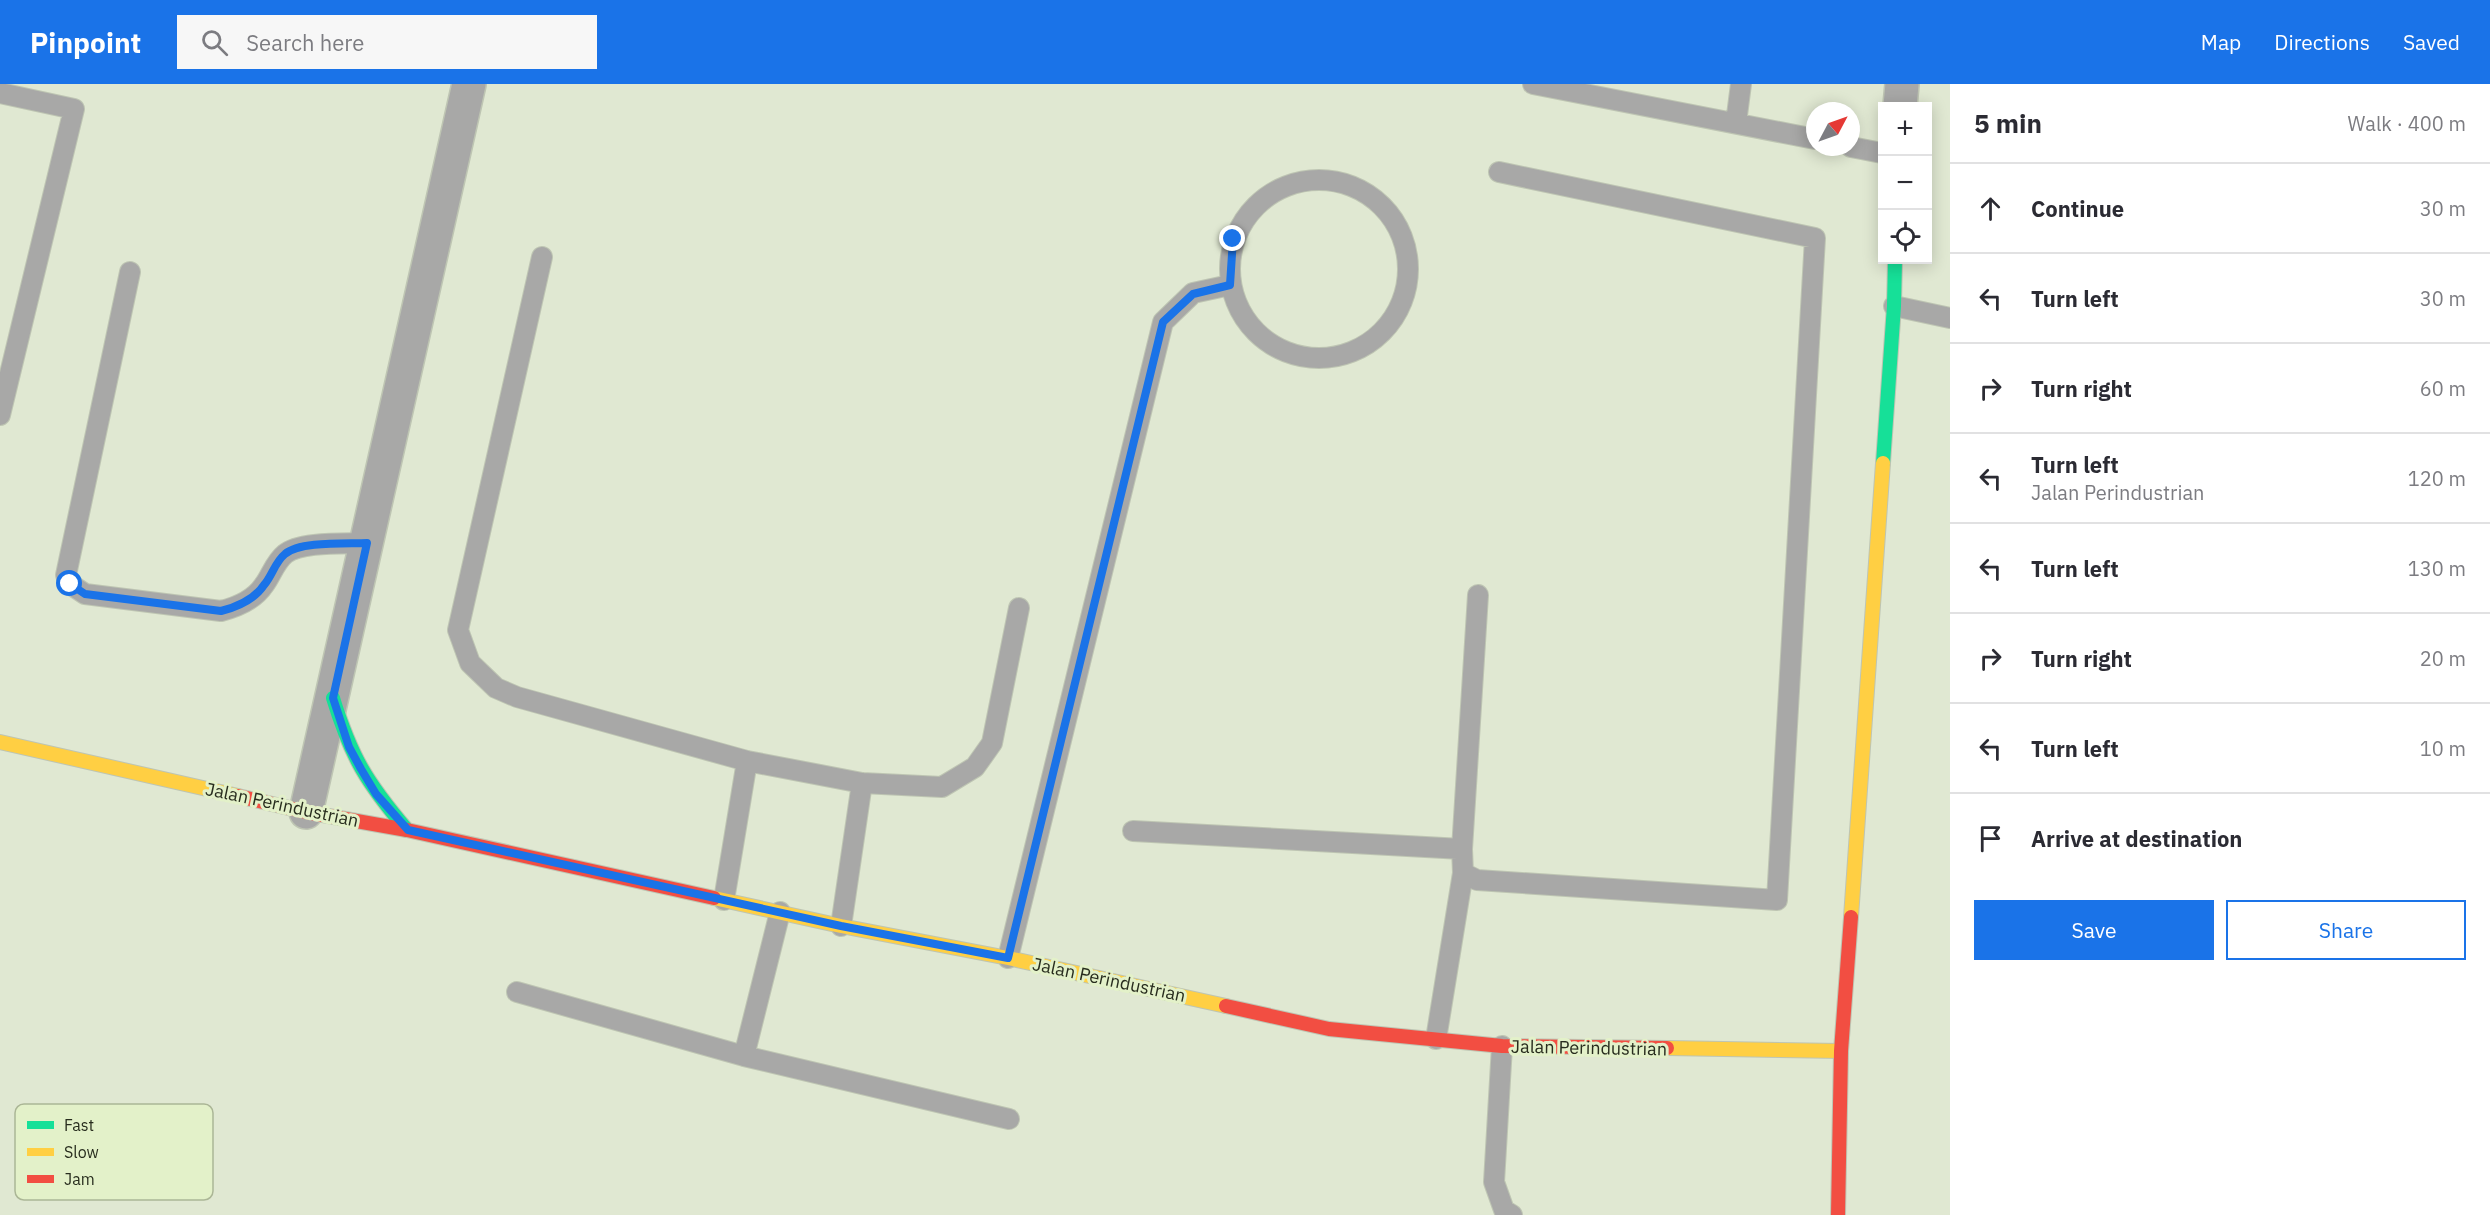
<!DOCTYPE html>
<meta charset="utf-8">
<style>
:root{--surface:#fff;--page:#f7f7f7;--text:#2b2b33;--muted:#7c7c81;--line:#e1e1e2;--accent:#1a73e8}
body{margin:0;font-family:"IBM Plex Sans",sans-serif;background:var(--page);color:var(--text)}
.controls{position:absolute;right:18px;top:18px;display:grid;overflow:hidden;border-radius:0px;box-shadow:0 3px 15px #0003}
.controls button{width:54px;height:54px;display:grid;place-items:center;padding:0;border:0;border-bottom:2px solid var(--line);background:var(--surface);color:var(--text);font:30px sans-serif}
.compass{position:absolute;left:1806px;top:18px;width:54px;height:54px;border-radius:50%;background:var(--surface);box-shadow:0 3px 15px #0003;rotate:49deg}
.stop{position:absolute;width:18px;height:18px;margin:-14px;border:4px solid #1a73e8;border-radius:50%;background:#fff}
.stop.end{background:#1a73e8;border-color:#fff;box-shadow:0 2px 6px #0008}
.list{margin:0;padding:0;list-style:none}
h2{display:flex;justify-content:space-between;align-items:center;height:78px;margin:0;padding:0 24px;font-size:26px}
h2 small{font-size:20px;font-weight:400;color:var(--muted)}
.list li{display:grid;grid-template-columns:39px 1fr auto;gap:18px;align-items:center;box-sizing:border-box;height:90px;padding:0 24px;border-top:2px solid var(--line)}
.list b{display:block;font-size:22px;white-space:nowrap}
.list p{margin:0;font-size:20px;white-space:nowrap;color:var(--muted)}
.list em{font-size:20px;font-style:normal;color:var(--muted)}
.actions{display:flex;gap:12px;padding:18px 24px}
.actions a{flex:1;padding:14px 0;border:2px solid var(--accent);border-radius:0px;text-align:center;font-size:21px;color:var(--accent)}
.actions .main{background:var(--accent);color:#fff}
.icon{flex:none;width:33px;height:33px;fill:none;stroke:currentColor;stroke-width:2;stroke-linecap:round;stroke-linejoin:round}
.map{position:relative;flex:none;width:1950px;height:1131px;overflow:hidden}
header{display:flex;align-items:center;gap:36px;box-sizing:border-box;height:84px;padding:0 30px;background:var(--accent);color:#fff}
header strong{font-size:28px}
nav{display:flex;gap:33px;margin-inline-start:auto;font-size:21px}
.search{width:420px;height:54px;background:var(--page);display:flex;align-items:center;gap:15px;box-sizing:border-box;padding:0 21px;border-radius:0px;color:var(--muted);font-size:22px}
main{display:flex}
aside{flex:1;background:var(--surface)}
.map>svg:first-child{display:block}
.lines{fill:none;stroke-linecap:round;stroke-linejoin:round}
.lane-casing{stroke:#bec5b3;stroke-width:22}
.street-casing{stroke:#bec5b3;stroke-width:36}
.fast-casing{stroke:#bec5b3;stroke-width:16}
.slow-casing{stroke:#bec5b3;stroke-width:16}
.jam-casing{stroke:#bec5b3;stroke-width:16}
.lane{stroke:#a8a8a7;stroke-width:20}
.street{stroke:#a8a8a7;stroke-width:33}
.fast{stroke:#16e098;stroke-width:14}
.slow{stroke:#ffcf43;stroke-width:14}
.jam{stroke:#f24e42;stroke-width:14}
.route{stroke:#1a73e8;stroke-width:8}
.labels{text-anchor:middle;stroke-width:6;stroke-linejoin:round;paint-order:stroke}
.street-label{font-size:18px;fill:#282d1e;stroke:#e3f1c9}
.key{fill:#e3f1c9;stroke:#abb696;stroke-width:1.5}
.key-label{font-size:16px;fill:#282d1e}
</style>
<header>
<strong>Pinpoint</strong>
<div class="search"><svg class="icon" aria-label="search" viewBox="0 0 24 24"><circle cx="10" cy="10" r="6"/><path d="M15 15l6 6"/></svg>Search here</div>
<nav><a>Map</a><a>Directions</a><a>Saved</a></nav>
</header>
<main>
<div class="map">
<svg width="1950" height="1131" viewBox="0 0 1950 1131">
<rect width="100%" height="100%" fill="#e0e8d2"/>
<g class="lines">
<defs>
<path id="lane" d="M1533 0 1815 55
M0 9 74 25 0 331
M1736 39 1741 0
M1851 63 1882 69
M1230 185a89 89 0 1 1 178 0a89 89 0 1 1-178 0Z
M542 173 458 546 470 579 496 604 517 613 747 677 862 699 942 703 975 683 992 659 1019 524
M130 188 66 491 70 500 85 510 221 527C237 523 254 516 264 501 271 492 275 478 285 470 300 457 347 460 367 459
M1894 222 1950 234
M1478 511 1462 765 1463 789 1477 796 1777 816 1815 154 1499 88
M1133 747 1462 765
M724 816 747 677
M841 842 862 699
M1008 874 1163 238 1193 209 1230 201
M517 908 744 972 1009 1035
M1436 955 1463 789
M1502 962 1494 1098 1504 1126 1512 1131
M744 972 780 828"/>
<path id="street" d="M1900 22 1902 0
M306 728 469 0"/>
<path id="fast" d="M1883 379 1894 222 1895 176
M333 614C351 673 367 699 407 746"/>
<path id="slow" d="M0 658 238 712
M714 814 841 842 1008 874 1226 922
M1851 833 1883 379
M1667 964 1841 967"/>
<path id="jam" d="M238 712 306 728 407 746 714 814
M1226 922 1329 945 1502 962 1667 964
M1838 1131 1841 967 1851 833"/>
</defs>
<!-- lane casing -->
<use href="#lane" class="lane-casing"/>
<!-- street casing -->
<use href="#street" class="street-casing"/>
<!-- fast casing -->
<use href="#fast" class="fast-casing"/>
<!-- slow casing -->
<use href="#slow" class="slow-casing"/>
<!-- jam casing -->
<use href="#jam" class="jam-casing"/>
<!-- lane -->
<use href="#lane" class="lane"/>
<!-- street -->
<use href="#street" class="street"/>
<!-- fast -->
<use href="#fast" class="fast"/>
<!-- slow -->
<use href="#slow" class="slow"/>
<!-- jam -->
<use href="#jam" class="jam"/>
</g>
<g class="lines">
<!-- route -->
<path class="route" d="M70 500 85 510 221 527C237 523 254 516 264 501 272 492 275 478 285 470 300 457 347 460 367 459L333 614 349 663 361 685 376 710 408 746 841 842 1008 874 1163 238 1193 210 1230 201 1233 155"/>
</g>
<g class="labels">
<!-- street labels -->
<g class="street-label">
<text transform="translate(282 721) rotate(12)" y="6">Jalan Perindustrian</text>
<text transform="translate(1109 896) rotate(12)" y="6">Jalan Perindustrian</text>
<text transform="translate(1589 964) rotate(1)" y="6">Jalan Perindustrian</text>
</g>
</g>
<!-- legend -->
<rect x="15" y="1020" width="198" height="96" rx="9" class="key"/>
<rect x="27" y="1037" width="27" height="8" fill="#16e098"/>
<rect x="27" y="1064" width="27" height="8" fill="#ffcf43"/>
<rect x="27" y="1091" width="27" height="8" fill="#f24e42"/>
<g class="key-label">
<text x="64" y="1047">Fast</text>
<text x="64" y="1074">Slow</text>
<text x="64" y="1101">Jam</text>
</g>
</svg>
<div class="controls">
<button>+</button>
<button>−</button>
<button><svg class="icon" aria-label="locate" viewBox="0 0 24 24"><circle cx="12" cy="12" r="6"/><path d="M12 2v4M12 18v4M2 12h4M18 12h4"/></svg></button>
</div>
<svg class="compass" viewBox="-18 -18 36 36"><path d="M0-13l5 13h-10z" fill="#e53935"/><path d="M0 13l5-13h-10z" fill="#7c7c81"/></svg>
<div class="stop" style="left:70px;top:500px"></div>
<div class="stop end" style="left:1233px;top:155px"></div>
</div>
<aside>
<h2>5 min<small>Walk · 400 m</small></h2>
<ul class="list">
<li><svg class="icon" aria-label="ahead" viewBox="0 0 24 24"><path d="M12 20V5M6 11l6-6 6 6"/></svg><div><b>Continue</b></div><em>30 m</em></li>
<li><svg class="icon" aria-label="left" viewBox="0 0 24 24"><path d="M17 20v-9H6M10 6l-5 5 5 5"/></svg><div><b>Turn left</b></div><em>30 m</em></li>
<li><svg class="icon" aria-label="right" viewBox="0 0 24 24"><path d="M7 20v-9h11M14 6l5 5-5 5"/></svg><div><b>Turn right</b></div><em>60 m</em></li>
<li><svg class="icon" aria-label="left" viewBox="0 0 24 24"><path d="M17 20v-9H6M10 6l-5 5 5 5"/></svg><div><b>Turn left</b><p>Jalan Perindustrian</p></div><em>120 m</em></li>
<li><svg class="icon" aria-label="left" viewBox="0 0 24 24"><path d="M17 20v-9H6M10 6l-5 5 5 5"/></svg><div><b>Turn left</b></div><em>130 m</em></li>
<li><svg class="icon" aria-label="right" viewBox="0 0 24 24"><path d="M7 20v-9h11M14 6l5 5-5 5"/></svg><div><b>Turn right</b></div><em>20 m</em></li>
<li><svg class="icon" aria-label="left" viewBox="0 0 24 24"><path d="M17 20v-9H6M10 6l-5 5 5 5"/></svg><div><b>Turn left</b></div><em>10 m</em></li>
<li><svg class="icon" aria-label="arrive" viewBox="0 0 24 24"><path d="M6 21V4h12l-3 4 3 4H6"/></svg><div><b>Arrive at destination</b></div></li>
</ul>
<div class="actions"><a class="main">Save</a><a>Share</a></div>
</aside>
</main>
